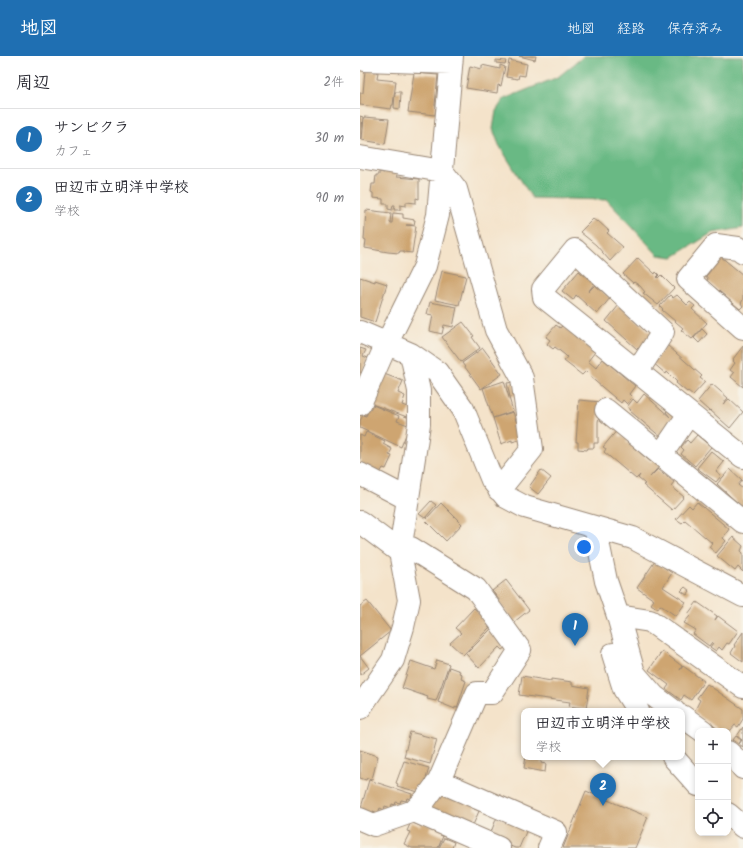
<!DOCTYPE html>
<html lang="ja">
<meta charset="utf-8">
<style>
:root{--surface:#fff;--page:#f2f2f3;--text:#2b2b33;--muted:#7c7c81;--line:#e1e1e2;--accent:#1f6fb2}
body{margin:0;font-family:Kalam,"Klee One",sans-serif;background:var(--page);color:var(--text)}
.controls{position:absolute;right:12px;bottom:12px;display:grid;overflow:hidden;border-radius:8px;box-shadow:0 2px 6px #0003}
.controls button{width:36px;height:36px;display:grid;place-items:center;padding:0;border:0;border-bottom:1px solid var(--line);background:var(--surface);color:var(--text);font:20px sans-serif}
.you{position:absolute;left:224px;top:491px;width:14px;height:14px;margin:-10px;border:3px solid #fff;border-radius:50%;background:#1a73e8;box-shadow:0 0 0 6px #1a73e833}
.badge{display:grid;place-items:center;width:26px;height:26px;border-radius:50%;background:var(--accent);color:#fff;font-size:13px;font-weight:700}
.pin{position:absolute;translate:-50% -33px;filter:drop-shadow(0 1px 2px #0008)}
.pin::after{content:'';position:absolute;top:21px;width:14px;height:12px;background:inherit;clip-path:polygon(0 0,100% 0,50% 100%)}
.popup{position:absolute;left:161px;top:652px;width:164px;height:52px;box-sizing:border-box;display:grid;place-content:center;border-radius:8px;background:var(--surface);filter:drop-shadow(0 1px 3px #0005);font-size:13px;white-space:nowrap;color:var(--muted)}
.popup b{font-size:15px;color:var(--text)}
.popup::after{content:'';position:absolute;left:50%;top:100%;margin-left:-8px;border:8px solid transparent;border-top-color:var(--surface)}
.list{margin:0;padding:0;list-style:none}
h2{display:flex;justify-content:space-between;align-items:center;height:52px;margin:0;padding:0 16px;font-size:17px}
h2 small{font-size:13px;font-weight:400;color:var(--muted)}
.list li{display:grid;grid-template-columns:26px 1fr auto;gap:12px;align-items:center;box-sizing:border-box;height:60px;padding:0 16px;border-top:1px solid var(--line)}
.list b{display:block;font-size:15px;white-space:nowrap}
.list p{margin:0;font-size:13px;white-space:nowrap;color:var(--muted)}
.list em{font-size:13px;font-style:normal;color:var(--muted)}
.icon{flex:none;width:22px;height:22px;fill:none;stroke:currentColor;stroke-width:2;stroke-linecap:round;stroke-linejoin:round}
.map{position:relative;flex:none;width:383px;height:792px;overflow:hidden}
header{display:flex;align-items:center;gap:24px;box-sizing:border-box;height:56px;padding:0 20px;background:var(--accent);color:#fff}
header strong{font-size:19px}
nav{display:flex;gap:22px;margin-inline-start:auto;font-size:14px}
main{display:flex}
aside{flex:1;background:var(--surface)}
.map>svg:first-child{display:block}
.forest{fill:#69b984;stroke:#527251}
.building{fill:#cea571}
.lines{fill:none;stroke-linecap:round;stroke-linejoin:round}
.minor-casing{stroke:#988674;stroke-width:24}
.minor{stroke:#fff;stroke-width:22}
</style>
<header>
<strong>地図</strong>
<nav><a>地図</a><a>経路</a><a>保存済み</a></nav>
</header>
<main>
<aside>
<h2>周辺<small>2件</small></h2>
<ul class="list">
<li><span class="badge">1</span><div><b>サンビクラ</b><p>カフェ</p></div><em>30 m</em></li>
<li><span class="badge">2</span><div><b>田辺市立明洋中学校</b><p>学校</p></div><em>90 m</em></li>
</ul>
</aside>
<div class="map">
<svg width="383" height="792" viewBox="0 0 383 792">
<rect width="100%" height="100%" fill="#f7f3e8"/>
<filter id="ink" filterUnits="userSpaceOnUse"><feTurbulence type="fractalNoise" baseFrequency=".025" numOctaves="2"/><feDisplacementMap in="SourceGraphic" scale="8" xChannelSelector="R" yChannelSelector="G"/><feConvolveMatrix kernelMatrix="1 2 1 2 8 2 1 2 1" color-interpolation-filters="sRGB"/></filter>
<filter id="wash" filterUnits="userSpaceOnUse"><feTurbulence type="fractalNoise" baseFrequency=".012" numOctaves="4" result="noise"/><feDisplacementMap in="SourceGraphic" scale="16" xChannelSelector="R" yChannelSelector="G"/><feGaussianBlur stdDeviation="0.9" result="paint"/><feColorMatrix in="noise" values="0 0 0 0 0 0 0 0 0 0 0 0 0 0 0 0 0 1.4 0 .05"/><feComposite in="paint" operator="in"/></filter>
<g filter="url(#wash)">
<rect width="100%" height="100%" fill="#f4e3ca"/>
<!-- forest -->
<path class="forest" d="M224 0H383V172L352 177 313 201 298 199 247 144 172 142 139 89 133 73 136 55 144 43 198 21Z"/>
<g id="blocks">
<!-- building -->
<path class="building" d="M159 0H176L175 4Z
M136 4 146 5 145 8 136 7Z
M149 4 167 8 165 20 159 19 158 23 146 21Z
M122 9 140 13V9L145 11 141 30 138 29 137 37 106 32 110 10 122 13Z
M5 15 18 16 17 23 36 25 33 49H32L31 53 0 49V37H3Z
M54 17 78 19 75 49H76L75 59 48 56Z
M35 36H41L40 53 34 52Z
M0 60 3 61 1 83H0Z
M4 61 29 63 25 88 2 84Z
M25 114 37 115 36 121 59 123V143L56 142V147L46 146V150L40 149V154H34L35 149H33L32 154 28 153V148H23V143L13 142V137L11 136 12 128H15L16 119H19V116L24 117Z
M6 154 31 157 30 167H32L33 157 43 158V162L55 164 54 169H46L56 170 52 197 44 196V195H40L39 197 28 196 5 192 6 185 4 184Z
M233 163 237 166 238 165 249 175 247 177 263 191 250 205 236 189 220 176Z
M360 200 383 219V244L381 247 383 250 380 253 347 225 348 223 346 220 351 214 349 213Z
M278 202 295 218 296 216 299 219 297 221 298 222 301 219 314 232 298 249 283 237 285 236 280 230 274 226 273 227 263 218Z
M82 215 106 220 99 249 75 244Z
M219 215 234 228 228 236 235 229 250 242 237 258 216 239 213 244 202 235Z
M0 221 15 226V224L27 228 15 266 0 261Z
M310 239 313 242 317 239 327 249 330 246 335 250 332 253 347 267 332 283 321 274 323 272 302 254 303 253 300 250Z
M70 246 97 251 93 271 84 269 82 278 70 275 73 259 67 258Z
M259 249 291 277 281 294 278 292 277 293 246 265Z
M103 266 114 280 112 281 120 292 101 306 82 281Z
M196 269 200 272 203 269 214 278 213 279 235 296 228 305 236 312 243 303 275 330 269 338 272 341 267 348 263 344 261 347 229 320 230 319 226 315 222 319 204 305 207 301 205 299 195 291 193 293 187 288 190 284 186 281Z
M342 273 347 278 339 287 334 282Z
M307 289 342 320 340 322 345 326 333 339 328 335 327 336 316 327 317 326 307 316 306 318 292 306Z
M383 290V331L371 321 374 317 370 314 375 307 373 305 374 304 373 303Z
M0 292 6 294 3 300 8 302 2 317H0Z
M123 292 142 318 121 333 102 307Z
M24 318 43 325 38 337 45 340 42 349 50 352 47 361 9 347Z
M144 325 153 355 133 362 123 332Z
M154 326 157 339 150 341 147 327Z
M352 328 368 342 363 348 369 343 383 356 370 372 350 354 349 355 338 345Z
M284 338 310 361 306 356 311 350 317 367 302 382 270 355 271 354 267 351 273 343 277 347Z
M219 344 241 346 238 366V387H234V392H228L227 394 218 393V386H216Z
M8 347 39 360 37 365 48 369 49 371 41 391 0 372V365L3 359 6 360 9 353Z
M153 356 162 383 152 386V384L141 388 133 362Z
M258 373 262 376 259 379 261 381 262 379 268 384 266 385 291 406 294 402 301 408 290 421 298 413 314 426 311 430 324 441 312 454 283 429 285 428 278 422 280 419 276 423 244 396 246 393 243 391Z
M6 376 25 385 23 388 32 393 29 399 32 400 26 413 23 412 20 417 0 407V379L4 381Z
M337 379 351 391 335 410 321 398 324 394 321 391 327 384 330 387Z
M351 395 364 406 356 416 361 420 356 426 337 412Z
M370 413 382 424 378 429 383 433V452L357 428Z
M181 414 191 422 178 438 169 431Z
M71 445 76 449 65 462 59 458Z
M337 446 369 473 363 482 366 485 356 497 349 491 352 487 325 464 322 467 316 463 329 449 332 452Z
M81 447 102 468 86 485 65 464Z
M373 481 383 490 381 495 383 497V516L378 511 375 515 357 500Z
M295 505 312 517 303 531 326 546 316 560 300 549 298 553 291 548 294 544 277 532Z
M146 524 169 554 154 566 138 546 140 545 132 535Z
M325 531 330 535 327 539 321 535Z
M7 545 31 575 0 600 9 612 0 619V550Z
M337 546 357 560 355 564 358 560 378 575 369 588 367 587 362 594 359 591 356 595 350 591 353 587 352 586 349 590 333 578 336 574 324 567 330 560 328 558Z
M114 552 131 570 103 599 90 587 101 577 95 572Z
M131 573 146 591 142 594 139 591 119 612 106 598Z
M383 576V606L371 597 375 590 374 589Z
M302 595 322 610 320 614 323 610 344 625 331 644 324 639 321 644 306 633 309 629 289 614Z
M77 604 89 608 76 645 67 643 68 641 42 632 51 605 74 613Z
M89 611 100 615 99 617 102 618 101 623 106 625 97 652 95 651V653L78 646Z
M162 620 191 625V623L212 626V629L229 632 226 653 209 650 210 646 159 639Z
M347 628 383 653V663L378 671 375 669 370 675 368 674 361 675 334 656 340 644 337 642Z
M383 671V691L379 688 382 684 377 680Z
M50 676 77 683 70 708 44 701Z
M376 680 381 684 379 688 373 684Z
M0 694 18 700 12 723 7 722 6 724 0 722Z
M166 701H182L181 707 186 708 185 716 164 712Z
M44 705 69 712 62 737 37 730 38 728 36 727Z
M9 724 52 738 51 743 47 742 46 745 41 744 40 747 36 746 35 749 32 748 31 752 25 750 24 754 20 752 18 757 13 755V758L0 755Z
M78 731 116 749 114 753 119 755 111 774 69 755Z
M226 735 288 761 275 792H203Z
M137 761 168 771 159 792H155L129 781Z
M51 766 60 770 62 766 71 770 69 774 83 780 78 792H52L44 788 50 776 47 775Z
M84 782 94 786 92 792H79Z"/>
</g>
</g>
<g filter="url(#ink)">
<use href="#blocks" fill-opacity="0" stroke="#988674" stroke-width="1"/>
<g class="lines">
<defs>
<path id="minor" d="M5 4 91 7
M0 101 82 115 96 133 136 274 162 322 172 393 139 434
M383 196 378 192 356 189 328 223 383 272
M0 276 51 298 77 316 103 353 132 424 146 441 165 451 273 482 383 540
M277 316 303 276 215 194 183 233 184 241C251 294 317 348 383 401
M0 348 27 287 65 210 78 159 92 0
M246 354 383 466
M301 399 329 358
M0 418 48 443
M0 466 40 496
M235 471 246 525 258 560 274 617 294 640 314 655
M258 560 290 565 383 631
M253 598 264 633 278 655
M0 652 33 604 43 571 49 544 40 496 59 368V335L51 298
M322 660 343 675
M368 696 377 704 383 712
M313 701 338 729
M79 725 196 776 189 792
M54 755 139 792
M368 758 383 771
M0 763 14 769 54 755 65 744 79 725 117 637H132L160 594 116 533 51 492 40 496"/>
</defs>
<!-- minor casing -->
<use href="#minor" class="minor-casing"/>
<!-- minor -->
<use href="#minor" class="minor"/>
</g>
</g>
</svg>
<div class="controls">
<button>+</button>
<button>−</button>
<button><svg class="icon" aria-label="locate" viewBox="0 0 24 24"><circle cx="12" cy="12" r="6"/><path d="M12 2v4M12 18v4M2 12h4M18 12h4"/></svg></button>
</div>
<div class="you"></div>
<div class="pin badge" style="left:215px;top:590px">1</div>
<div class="pin badge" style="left:243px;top:750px">2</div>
<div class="popup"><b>田辺市立明洋中学校</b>学校</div>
</div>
</main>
